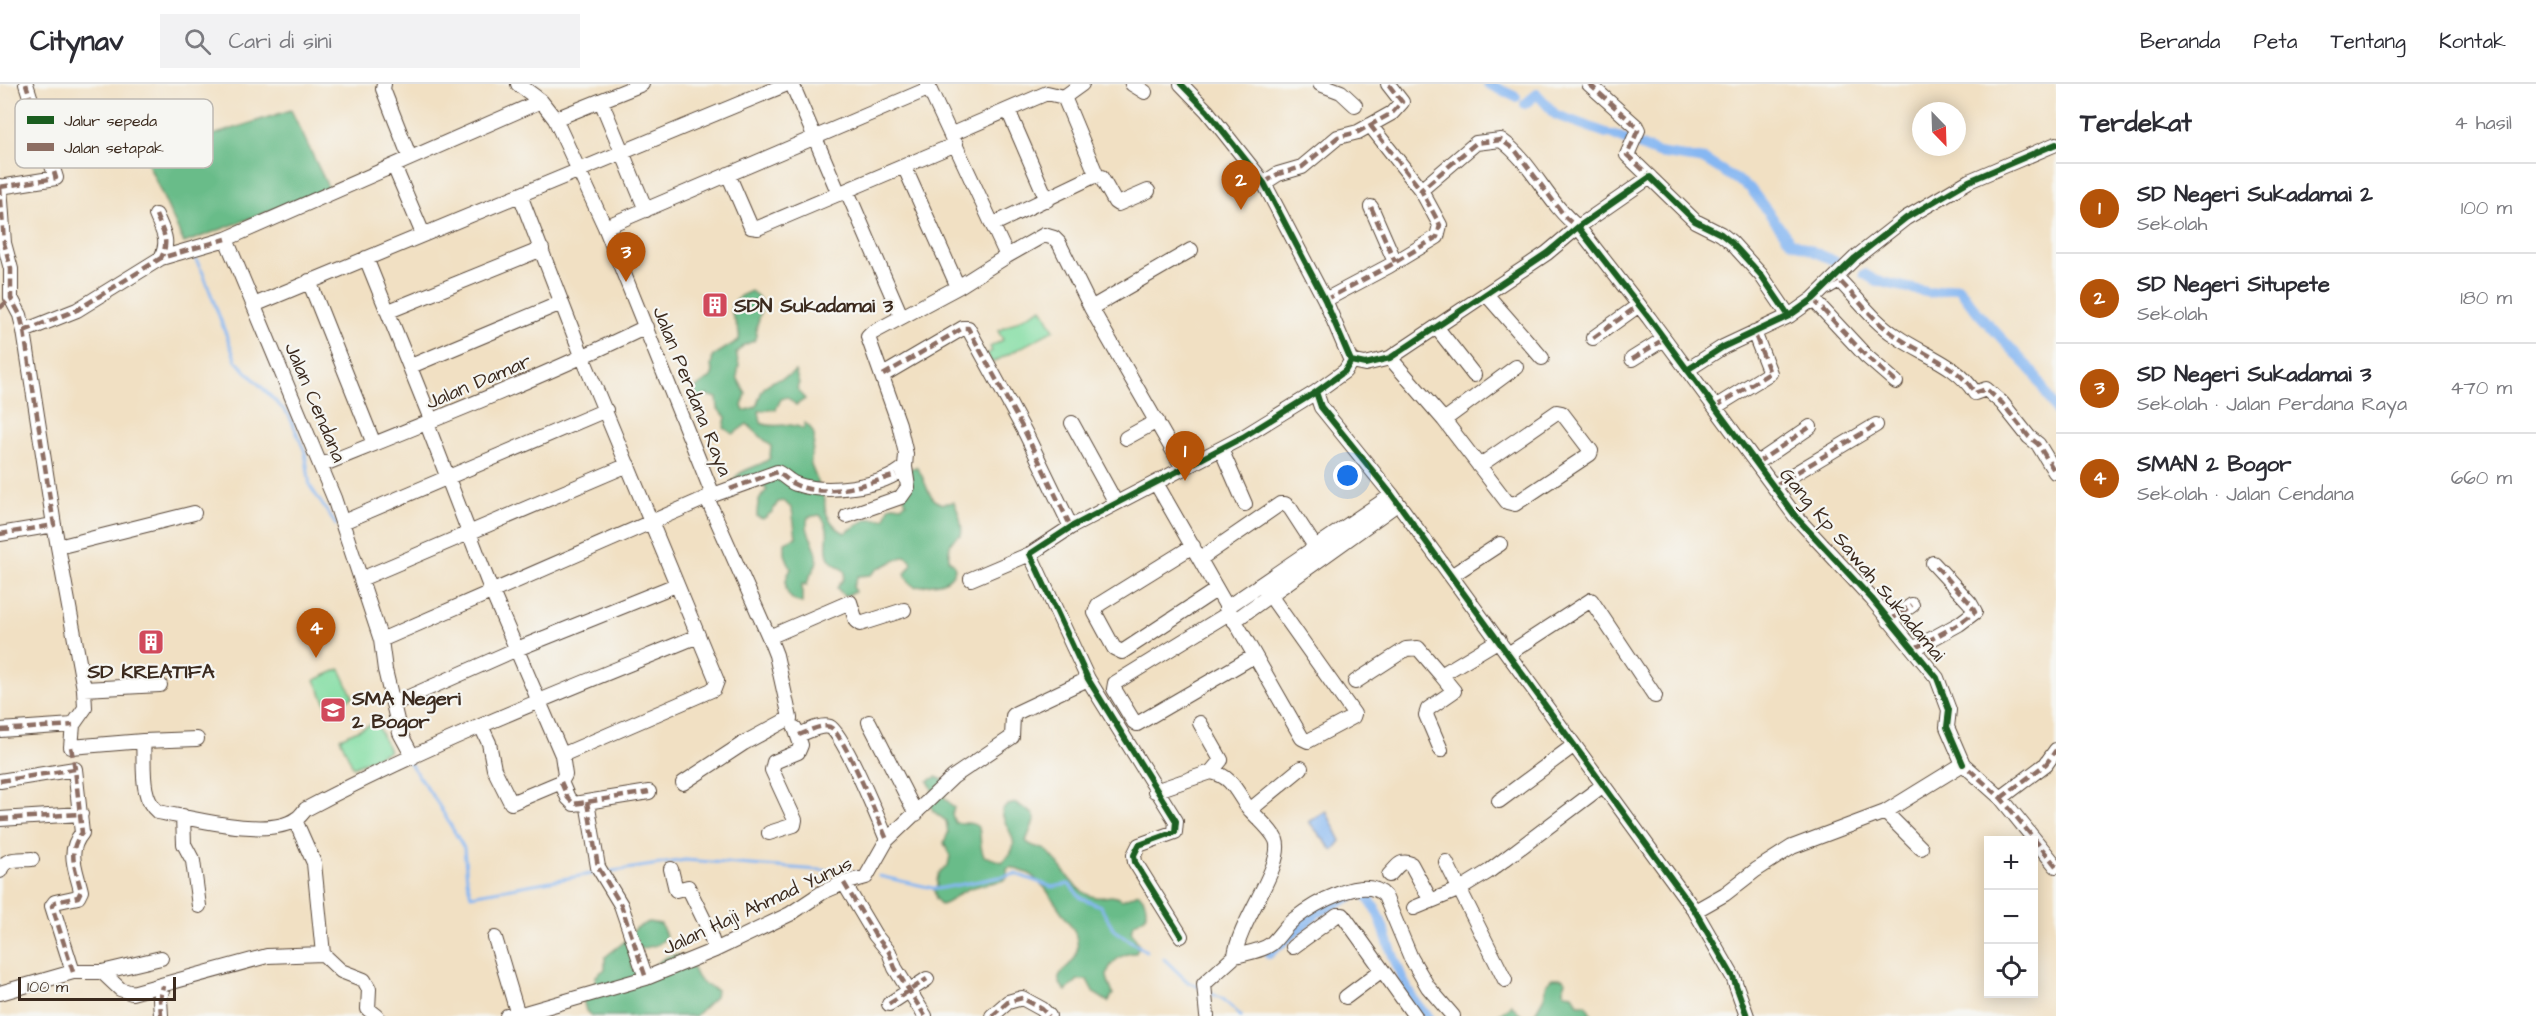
<!DOCTYPE html>
<html lang="id">
<meta charset="utf-8">
<style>
:root{--surface:#fff;--page:#f2f2f3;--text:#2b2b33;--muted:#7c7c81;--line:#e1e1e2;--accent:#b45309}
body{margin:0;font-family:"Architects Daughter",sans-serif;background:var(--page);color:var(--text)}
.controls{position:absolute;right:18px;bottom:18px;display:grid;overflow:hidden;border-radius:0px;box-shadow:0 3px 15px #0003}
.controls button{width:54px;height:54px;display:grid;place-items:center;padding:0;border:0;border-bottom:2px solid var(--line);background:var(--surface);color:var(--text);font:30px sans-serif}
.compass{position:absolute;left:1912px;top:18px;width:54px;height:54px;border-radius:50%;background:var(--surface);box-shadow:0 3px 15px #0003;rotate:157deg}
.scale{position:absolute;left:18px;bottom:15px;width:158px;box-sizing:border-box;padding-left:6px;border:3px solid #3b2a1e;border-top:0;font-size:16px;line-height:21px;white-space:nowrap;color:#3b2a1e;-webkit-text-stroke:4px #f6f6f2;paint-order:stroke}
.you{position:absolute;left:1348px;top:392px;width:21px;height:21px;margin:-15px;border:4px solid #fff;border-radius:50%;background:#1a73e8;box-shadow:0 0 0 9px #1a73e833}
.badge{display:grid;place-items:center;width:39px;height:39px;border-radius:50%;background:var(--accent);color:#fff;font-size:20px;font-weight:700}
.pin{position:absolute;translate:-50% -50px;filter:drop-shadow(0 2px 3px #0008)}
.pin::after{content:'';position:absolute;top:32px;width:21px;height:18px;background:inherit;clip-path:polygon(0 0,100% 0,50% 100%)}
.list{margin:0;padding:0;list-style:none}
h2{display:flex;justify-content:space-between;align-items:center;height:78px;margin:0;padding:0 24px;font-size:26px}
h2 small{font-size:20px;font-weight:400;color:var(--muted)}
.list li{display:grid;grid-template-columns:39px 1fr auto;gap:18px;align-items:center;box-sizing:border-box;height:90px;padding:0 24px;border-top:2px solid var(--line)}
.list b{display:block;font-size:22px;white-space:nowrap}
.list p{margin:0;font-size:20px;white-space:nowrap;color:var(--muted)}
.list em{font-size:20px;font-style:normal;color:var(--muted)}
.icon{flex:none;width:33px;height:33px;fill:none;stroke:currentColor;stroke-width:2;stroke-linecap:round;stroke-linejoin:round}
.map{position:relative;flex:none;width:2056px;height:932px;overflow:hidden}
header{display:flex;align-items:center;gap:36px;box-sizing:border-box;height:84px;padding:0 30px;background:var(--surface);border-bottom:2px solid var(--line)}
header strong{font-size:28px}
nav{display:flex;gap:33px;margin-inline-start:auto;font-size:21px}
.search{width:420px;height:54px;background:var(--page);display:flex;align-items:center;gap:15px;box-sizing:border-box;padding:0 21px;border-radius:0px;color:var(--muted);font-size:22px}
main{display:flex}
aside{flex:1;background:var(--surface)}
.map>svg:first-child{display:block}
.green{fill:#82dda3;stroke:#5e8460;stroke-width:1.5}
.forest{fill:#69bc89;stroke:#527354;stroke-width:1.5}
.water{fill:#86b7f2;stroke:#607088;stroke-width:1.5}
.lines{fill:none;stroke-linecap:round;stroke-linejoin:round}
.stream{stroke:#86b7f2;stroke-width:3}
.canal{stroke:#86b7f2;stroke-width:10}
.minor-casing{stroke:#564537;stroke-width:16}
.minor{stroke:#fff;stroke-width:14}
.quiet{stroke:#8d6e63;stroke-width:4.5;stroke-dasharray:9 4.5;stroke-linecap:butt}
.cycleway-casing{stroke:#f6f6f2;stroke-width:10}
.cycleway{stroke:#1b5e20;stroke-width:6}
.labels{text-anchor:middle;stroke-width:4.5;stroke-linejoin:round;paint-order:stroke}
.poi-label{font-size:20px;font-weight:bold;fill:#3b2a1e;stroke:#f6f6f2;text-anchor:start}
.street-label{font-size:20px;fill:#3b2a1e;stroke:#f6f6f2}
.key{fill:#f6f6f2;stroke:#beb9b2;stroke-width:1.5}
.key-label{font-size:16px;fill:#3b2a1e}
</style>
<header>
<strong>Citynav</strong>
<div class="search"><svg class="icon" aria-label="search" viewBox="0 0 24 24"><circle cx="10" cy="10" r="6"/><path d="M15 15l6 6"/></svg>Cari di sini</div>
<nav><a>Beranda</a><a>Peta</a><a>Tentang</a><a>Kontak</a></nav>
</header>
<main>
<div class="map">
<svg width="2056" height="932" viewBox="0 0 2056 932">
<rect width="100%" height="100%" fill="#f6f6f2"/>
<filter id="ink" filterUnits="userSpaceOnUse"><feTurbulence type="fractalNoise" baseFrequency=".0167" numOctaves="2"/><feDisplacementMap in="SourceGraphic" scale="12" xChannelSelector="R" yChannelSelector="G"/><feConvolveMatrix kernelMatrix="1 2 1 2 8 2 1 2 1" color-interpolation-filters="sRGB"/></filter>
<filter id="wash" filterUnits="userSpaceOnUse"><feTurbulence type="fractalNoise" baseFrequency=".008" numOctaves="4" result="noise"/><feDisplacementMap in="SourceGraphic" scale="24" xChannelSelector="R" yChannelSelector="G"/><feGaussianBlur stdDeviation="1.35" result="paint"/><feColorMatrix in="noise" values="0 0 0 0 0 0 0 0 0 0 0 0 0 0 0 0 0 1.4 0 .05"/><feComposite in="paint" operator="in"/></filter>
<g filter="url(#wash)">
<rect width="100%" height="100%" fill="#f1e0c3"/>
<!-- green -->
<path class="green" d="M1042 224 1054 246 992 279 987 270 992 267 990 263 1003 256 998 247Z
M340 585 353 613 328 624 315 596Z
M376 638 389 667 353 683 340 654Z"/>
<!-- forest -->
<path class="forest" d="M291 26 329 105 184 159 145 73Z
M751 207C766 217 762 224 758 238 755 244 758 251 754 257L744 261 736 269 739 281 737 293 746 310 742 322 744 327 756 323C759 317 760 308 764 304 771 294 787 296 795 287L799 299 797 304 805 315 796 321 787 313 781 315 776 325 759 327 761 339C775 346 789 336 803 345L805 339C823 352 809 365 811 381L825 416C823 429 833 444 845 449L867 435H885L889 423 895 421 901 422 906 419 904 413 909 385 916 383C927 394 925 414 942 420L954 418C958 427 964 441 961 451 949 455 948 465 949 476L954 480 955 485C952 496 943 499 932 500 919 502 912 508 905 490L912 480 910 475 905 472 879 484 870 491 858 492 853 503 855 508 844 512 837 504 844 494 845 488C840 481 832 482 828 472 823 457 834 449 820 431L808 433C803 450 818 459 817 475 817 486 808 490 807 501L802 500V519C784 516 782 498 791 485L785 470V458L796 453 792 425 784 417 778 418 772 428 763 435 757 433C757 421 758 414 767 406 759 395 743 400 731 401 736 384 758 385 770 374L771 362 747 340 733 350 724 344 726 333 718 325 717 314 707 311 696 315 691 314 690 308 711 293 713 288 711 283 713 272 739 256C742 243 729 235 732 221L740 212Z
M936 693 946 697 944 713 954 724 952 730 955 739C992 737 974 751 984 772L1002 778C1028 758 1002 745 1002 726L1008 721 1016 719 1033 730 1035 735 1026 757C1031 764 1040 762 1047 767 1061 778 1072 809 1095 813 1107 815 1110 808 1122 816L1139 809C1147 817 1146 822 1146 832L1134 840 1131 847 1139 861 1136 869C1124 868 1109 878 1107 891 1107 897 1111 904 1113 910L1108 918 1094 909 1087 896H1078L1066 907C1047 889 1070 887 1076 871 1079 863 1077 854 1074 846L1045 804 1030 790 1011 783 1007 785V794L1004 796C990 800 974 801 962 808 955 812 950 819 941 821L936 815 934 806 937 803C936 792 939 787 948 781L950 772 944 759 948 749 946 737 933 727 930 720 933 707 928 697Z
M648 838 661 840 666 852C658 868 642 858 631 872L632 884C649 899 658 869 676 871 694 872 691 888 700 897 704 901 711 903 716 906L715 913 695 932H593L586 927 583 915 594 904 596 892 605 885V873L624 858 636 844Z
M1552 894H1562L1566 897 1563 906 1565 909 1573 910 1578 920H1586L1592 932H1533L1544 913 1547 899Z
M1511 920 1522 932H1494L1507 925Z"/>
<!-- water -->
<path class="water" d="M1326 727 1341 757 1333 767 1309 738Z"/>
<g class="lines">
<!-- stream -->
<path class="stream" d="M192 169 203 189 236 277 289 331 305 368 310 402 336 441
M409 678 438 720 464 764 467 796 471 811 597 789
M607 788 685 776 860 789
M879 792 937 805 1016 790 1052 803 1069 800 1081 814 1100 822 1115 847 1146 867
M1164 875 1188 898 1199 903
M1208 908 1223 915 1241 932"/>
<!-- canal -->
<path class="canal" d="M1488 0 1516 13
M1525 20 1537 10 1556 31 1606 49
M1614 51 1658 69 1705 76 1750 104 1790 157 1848 183
M1864 190 1877 197 1931 209 1958 203 1978 229 2034 289 2056 327
M1269 870 1317 829 1362 807C1368 814 1374 822 1378 830 1390 859 1403 912 1428 932"/>
</g>
</g>
<g filter="url(#ink)">
<g class="lines">
<defs>
<path id="minor" d="M384 0 383 5 410 74
M518 0 541 17 555 35 605 143 713 411
M792 0 839 110
M1132 0 1145 8
M1181 0 1207 27 1264 99 1325 216 1351 277 1345 287 1316 308 1321 323 1392 411 1695 827 1733 893 1747 932
M1320 0 1341 8 1355 21
M1589 0 1636 42 1638 46 1627 71 1695 137 1721 150 1731 158 1761 191 1789 232
M1064 13 1097 92
M601 17 646 126
M1008 26 1047 116
M555 35 642 0
M1370 41 1421 106
M952 50 1047 9 1064 13 1082 0
M394 82 423 150
M904 82 958 203
M728 90 751 143 758 144 956 60
M1264 99 1278 90 1302 83 1338 53 1358 48 1392 29 1402 18 1388 0
M0 102 4 159 11 185V214L20 231 24 247 54 441 84 605 85 624 73 641
M0 103 56 94 26 0
M847 107 901 232
M520 111 583 274 717 597 714 605 562 671
M1371 123 1395 178
M156 131C163 148 170 157 161 174
M994 140 1094 92 1101 93 1115 118 1118 120 1148 107
M605 143 928 5
M1007 172 1044 151 1054 154 1059 159 1091 224 1183 384
M366 174 432 338
M309 197 374 360
M1827 203 1839 196C1857 214 1874 238 1896 252 1923 271 1957 280 1975 309L1986 305 2002 319 2029 353 2038 360 2055 388
M1486 210 1542 274
M1813 215 1866 272 1896 298
M1325 216 1389 182 1437 153 1440 141 1421 106 1476 59 1501 56C1533 79 1547 119 1578 143L1649 234 1796 433 1872 515 1937 594 1949 626 1947 643 1963 680 2001 714 2056 782
M254 221 787 0
M1091 224 1191 166
M389 227 542 165
M1437 244 1474 291
M24 247 77 226 161 174 226 155
M1593 254 1639 221
M1390 274 1444 336 1507 418 1515 420 1590 370 1591 367 1562 329 1557 328 1479 382
M1632 275 1664 255
M1351 277 1365 280 1390 274 1547 169 1578 143 1650 93
M411 282 561 219
M1687 286 1723 263 1789 232 1813 215 1855 174 1906 134 1969 97 2056 60
M883 291 963 244H968L1026 350 1071 443
M1715 323 1770 289 1754 248
M1444 336 1516 283
M1072 339 1116 419
M427 340 492 508 562 671 565 691 561 698 511 719 494 685 489 659 481 642
M1126 354 1157 337
M1221 365 1245 420
M1757 379 1810 343
M322 381C431 337 540 294 646 243
M1156 399 1302 654 1308 657 1353 633 1354 630 1262 500
M1774 402 1876 341
M847 432 901 413 908 403 905 383
M343 438 606 326
M0 450 54 441
M1193 462 1098 521 1095 529 1114 564 1122 568 1216 506
M58 463 194 429
M1200 475 1280 420H1285L1290 424 1316 464
M1451 492 1500 460
M361 495 628 381
M971 495 1030 470
M1226 524 1392 411
M1229 529 1115 599 1114 605 1134 638 1137 640 1254 572
M1234 537 1397 420
M1889 537 1912 521
M769 553 850 518 856 537 860 540 904 526
M381 556 713 411 777 388C784 391 789 398 796 400 825 410 882 404 905 383L906 370 899 340 868 253 872 249 958 203 1007 172 927 0
M1915 564 1959 540 1975 528 1970 519 1933 479
M1508 570 1591 516 1655 612
M1355 598 1406 565 1418 564 1441 591 1499 556
M84 605 160 601
M393 620 517 565 676 501
M869 638 916 730
M1200 639 1221 676 1211 688
M73 641 71 663 143 657C145 680 139 713 158 728 191 734 269 755 296 735 300 733 303 728 306 725 432 658 566 606 698 552
M0 646 73 641
M799 651C807 648 820 640 830 643 843 648 880 739 887 756
M143 657 197 655
M1441 666 1426 631 1428 625 1454 607 1441 591
M413 673 400 649 385 586 381 556 334 414 226 155 541 17
M0 697 75 685 82 749C66 768 76 785 81 807L78 813 55 818 52 822 73 888
M561 698 568 714 574 720 649 708
M683 699 744 659 790 634 776 571 769 553 707 414
M1155 707 1211 688C1230 691 1236 706 1246 721 1254 732 1270 743 1276 756 1285 781 1238 839 1235 872L1204 900 1207 932
M2001 714 2046 680 2056 666
M1499 717 1573 662
M587 718 598 783 621 821 646 894
M1250 726 1301 684
M1885 728 1921 764
M183 732 184 760 193 777 199 822
M0 735 81 730
M295 736 314 779 323 870
M769 749 794 741 795 736 772 686 774 678 798 668 801 661 795 644
M1446 778 1505 896
M671 785 676 806 688 803 708 844 715 866
M0 787C5 773 18 776 32 775
M1389 791C1397 784 1399 775 1411 780L1431 817
M844 799 875 851 889 868 895 884 925 932
M1414 824 1460 805 1488 788 1602 702
M1695 827 1725 810 1756 786 1792 763 1885 728 1963 680
M1181 852 1135 778 1134 771 1139 761 1175 748 1176 737 1088 595 1030 470 1071 443 1243 353 1316 308
M495 854 518 931
M1293 863 1337 831H1343L1415 932
M323 870 341 887 364 896 369 905 368 925 377 932
M1235 872C1246 869 1262 867 1271 860 1279 853 1284 843 1293 836 1312 821 1365 789 1385 812L1411 874 1428 903 1453 932
M102 888 120 905 132 909 267 872 323 870
M0 909 73 888H102L161 874
M1346 913 1382 886
M889 920 927 895
M161 932 160 915 163 902
M507 932 518 931 646 894 715 866 790 830 823 808 844 799 866 793 887 756 953 693 1012 653 1013 632 1016 629 1088 595
M992 932 1008 918 1022 914 1042 925 1049 932"/>
</defs>
<!-- minor casing -->
<use href="#minor" class="minor-casing"/>
<!-- minor -->
<use href="#minor" class="minor"/>
<!-- quiet -->
<path class="quiet" d="M1589 0 1636 42 1638 46 1627 71 1654 96
M1370 41 1421 106
M1264 99 1278 90 1302 83 1338 53 1358 48 1392 29 1402 18 1388 0
M0 102 4 159 11 185V214L20 231 24 247 54 441 0 450
M0 103 56 94 26 0
M1371 123 1395 178
M156 131C163 148 170 157 161 174
M1830 201 1839 196C1857 214 1874 238 1896 252 1923 271 1957 280 1975 309L1986 305 2002 319 2029 353 2038 360 2055 388
M1813 215 1866 272 1896 298
M1325 216 1389 182 1437 153 1440 141 1421 106 1476 59 1501 56 1515 66 1566 134 1580 146
M0 224 11 214
M24 247 77 226 161 174 226 155
M1593 254 1639 221
M1632 275 1664 255
M883 291 963 244H968L1026 350 1071 443
M1715 323 1770 289 1754 248
M1757 379 1810 343
M1774 402 1876 341
M730 405 777 388C783 391 787 396 792 399 823 416 866 400 896 391
M1889 537 1912 521
M1915 564 1959 540 1975 528 1970 519 1933 479
M0 646 73 641
M799 651C807 648 820 640 830 643 843 648 880 739 887 756
M71 663 75 685
M1961 675 1963 680 2001 714 2056 782
M0 697 75 685 82 749C66 768 76 785 81 807L78 813 55 818 52 822 73 888
M561 698 568 714 574 720 649 708
M2001 714 2046 680 2056 666
M587 718 598 783 621 821 646 894
M0 735 81 730
M844 799 875 851 889 868 895 884 925 932
M889 920 927 895
M161 932 160 915 163 902
M992 932 1008 918 1022 914 1042 925 1049 932"/>
<defs>
<path id="cycleway" d="M1181 0 1207 27 1264 99 1325 216 1351 277 1345 287 1316 308 1321 323 1392 411 1695 827 1733 893 1747 932
M1578 143 1649 234 1796 433 1872 515 1937 594 1949 626 1947 643 1963 680
M1351 277 1365 280 1390 274 1547 169 1578 143 1650 93 1695 137 1721 150 1731 158 1761 191 1789 232
M1687 286 1723 263 1789 232 1813 215 1855 174 1906 134 1969 97 2056 60
M1181 852 1135 778 1134 771 1139 761 1175 748 1176 737 1088 595 1030 470 1071 443 1243 353 1316 308"/>
</defs>
<!-- cycleway casing -->
<use href="#cycleway" class="cycleway-casing"/>
<!-- cycleway -->
<use href="#cycleway" class="cycleway"/>
</g>
</g>
<!-- icons -->
<defs>
<symbol id="building-square" viewBox="-11 -11 22 22"><rect x="-9" y="-9" width="18" height="18" rx="4" fill="#d1495b" stroke="#f6f6f2"/><path d="M-4-6H4V6H1V3H-1V6H-4ZM-2.5-4.3h1.7v1.8h-1.7ZM.8-4.3h1.7v1.8H.8ZM-2.5-1h1.7V.8h-1.7ZM.8-1h1.7V.8H.8Z" fill="#fff"/></symbol>
<symbol id="school-square" viewBox="-11 -11 22 22"><rect x="-9" y="-9" width="18" height="18" rx="4" fill="#d1495b" stroke="#f6f6f2"/><path d="M0-5L7-2L0 1L-7-2ZM-4 1L0 2.5L4 1V4Q0 6-4 4Z" fill="#fff"/></symbol>
</defs>
<g fill-rule="evenodd">
<use href="#building-square" x="700" y="206" width="30" height="30"/>
<use href="#building-square" x="136" y="543" width="30" height="30"/>
<use href="#school-square" x="318" y="611" width="30" height="30"/>
</g>
<g class="labels">
<!-- poi labels -->
<g class="poi-label">
<text x="734" y="228">SDN Sukadamai 3</text>
<text x="151" y="594" text-anchor="middle">SD KREATIFA</text>
<text x="352" y="621">SMA Negeri<tspan x="352" dy="23">2 Bogor</tspan></text>
</g>
<!-- street labels -->
<g class="street-label">
<text transform="translate(478 297) rotate(-23)" y="7">Jalan Damar</text>
<text transform="translate(693 307) rotate(68)" y="7">Jalan Perdana Raya</text>
<text transform="translate(316 318) rotate(67)" y="7">Jalan Cendana</text>
<text transform="translate(1863 480) rotate(50)" y="7">Gang Kp Sawah Sukadamai</text>
<text transform="translate(757 821) rotate(-25)" y="7">Jalan Haji Ahmad Yunus</text>
</g>
</g>
<!-- legend -->
<rect x="15" y="15" width="198" height="69" rx="9" class="key"/>
<rect x="27" y="32" width="27" height="8" fill="#1b5e20"/>
<rect x="27" y="59" width="27" height="8" fill="#8d6e63"/>
<g class="key-label">
<text x="64" y="42">Jalur sepeda</text>
<text x="64" y="69">Jalan setapak</text>
</g>
</svg>
<div class="controls">
<button>+</button>
<button>−</button>
<button><svg class="icon" aria-label="locate" viewBox="0 0 24 24"><circle cx="12" cy="12" r="6"/><path d="M12 2v4M12 18v4M2 12h4M18 12h4"/></svg></button>
</div>
<svg class="compass" viewBox="-18 -18 36 36"><path d="M0-13l5 13h-10z" fill="#e53935"/><path d="M0 13l5-13h-10z" fill="#7c7c81"/></svg>
<div class="scale">100 m</div>
<div class="you"></div>
<div class="pin badge" style="left:1185px;top:397px">1</div>
<div class="pin badge" style="left:1241px;top:126px">2</div>
<div class="pin badge" style="left:626px;top:198px">3</div>
<div class="pin badge" style="left:316px;top:574px">4</div>
</div>
<aside>
<h2>Terdekat<small>4 hasil</small></h2>
<ul class="list">
<li><span class="badge">1</span><div><b>SD Negeri Sukadamai 2</b><p>Sekolah</p></div><em>100 m</em></li>
<li><span class="badge">2</span><div><b>SD Negeri Situpete</b><p>Sekolah</p></div><em>180 m</em></li>
<li><span class="badge">3</span><div><b>SD Negeri Sukadamai 3</b><p>Sekolah · Jalan Perdana Raya</p></div><em>470 m</em></li>
<li><span class="badge">4</span><div><b>SMAN 2 Bogor</b><p>Sekolah · Jalan Cendana</p></div><em>660 m</em></li>
</ul>
</aside>
</main>
